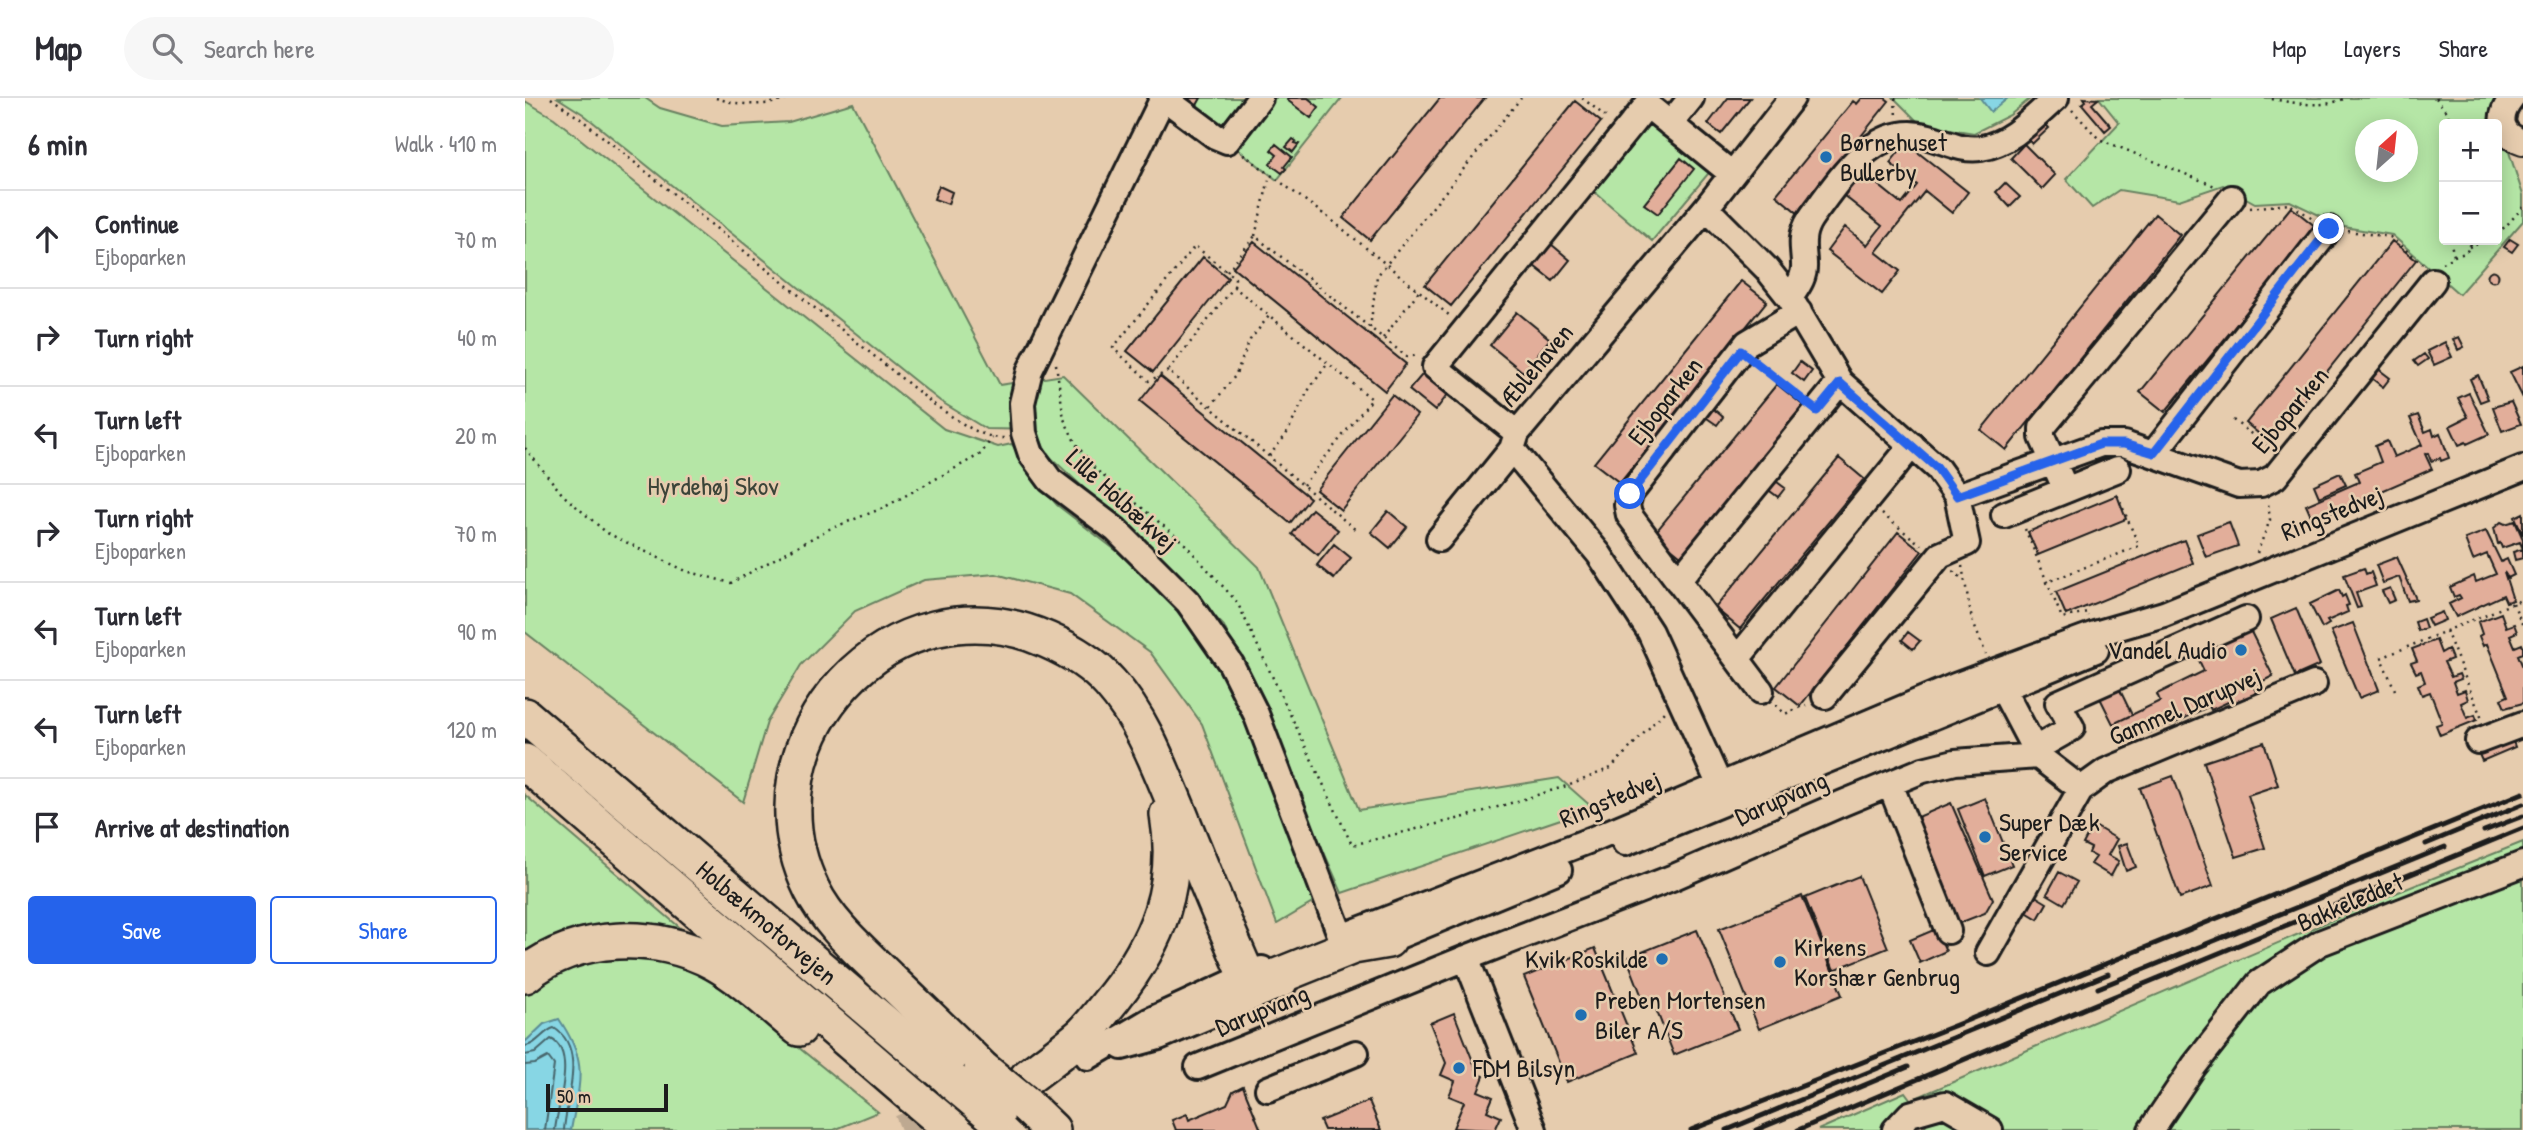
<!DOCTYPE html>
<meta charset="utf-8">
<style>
:root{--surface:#fff;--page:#f7f7f7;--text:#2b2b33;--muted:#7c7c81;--line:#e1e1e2;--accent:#2563eb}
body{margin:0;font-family:"Patrick Hand",sans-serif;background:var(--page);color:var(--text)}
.controls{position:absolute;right:21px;top:21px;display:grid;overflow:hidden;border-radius:7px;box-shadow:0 4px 18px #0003}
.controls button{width:63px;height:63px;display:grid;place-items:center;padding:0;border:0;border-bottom:2px solid var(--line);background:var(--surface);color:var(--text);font:35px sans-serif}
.compass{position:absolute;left:1830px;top:21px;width:63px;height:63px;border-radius:50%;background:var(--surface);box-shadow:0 4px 18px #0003;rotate:27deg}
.scale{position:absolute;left:21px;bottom:18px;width:122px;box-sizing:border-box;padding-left:7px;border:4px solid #1c1c1c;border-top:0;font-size:19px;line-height:24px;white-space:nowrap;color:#1c1c1c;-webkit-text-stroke:5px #e6ccae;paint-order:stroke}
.stop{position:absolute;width:21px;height:21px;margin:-16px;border:5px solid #2563eb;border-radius:50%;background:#fff}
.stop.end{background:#2563eb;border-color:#fff;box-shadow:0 2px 7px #0008}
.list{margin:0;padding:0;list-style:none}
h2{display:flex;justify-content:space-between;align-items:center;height:91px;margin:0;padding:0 28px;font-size:30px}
h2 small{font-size:23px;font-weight:400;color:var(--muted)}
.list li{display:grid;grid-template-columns:46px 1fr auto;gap:21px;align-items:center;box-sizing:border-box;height:98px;padding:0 28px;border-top:2px solid var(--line)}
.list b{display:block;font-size:26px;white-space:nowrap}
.list p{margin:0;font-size:23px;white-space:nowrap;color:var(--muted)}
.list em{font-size:23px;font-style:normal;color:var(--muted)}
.actions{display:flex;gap:14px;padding:21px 28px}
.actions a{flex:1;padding:16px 0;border:2px solid var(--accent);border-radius:7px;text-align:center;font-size:24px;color:var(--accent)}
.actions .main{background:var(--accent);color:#fff}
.icon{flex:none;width:38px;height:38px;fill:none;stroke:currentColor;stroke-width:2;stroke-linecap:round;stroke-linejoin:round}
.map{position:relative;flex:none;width:1998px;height:1032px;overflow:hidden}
header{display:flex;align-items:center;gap:42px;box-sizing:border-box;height:98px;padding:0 35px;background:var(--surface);border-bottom:2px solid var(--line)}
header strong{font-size:33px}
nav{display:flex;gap:38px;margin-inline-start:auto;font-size:24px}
.search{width:490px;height:63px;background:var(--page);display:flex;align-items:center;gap:18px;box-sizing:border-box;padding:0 24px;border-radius:38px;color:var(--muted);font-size:26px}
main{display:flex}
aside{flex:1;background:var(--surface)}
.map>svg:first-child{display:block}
.green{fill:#b5e6a6;stroke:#688161;stroke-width:2;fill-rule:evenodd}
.water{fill:#87d6e4;stroke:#5c8c94;stroke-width:2}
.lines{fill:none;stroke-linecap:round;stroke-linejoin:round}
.shore{stroke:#47666c;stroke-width:2}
.building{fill:#e2ae9a;stroke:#1c1c1c;stroke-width:2}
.major-tunnel{stroke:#bea991;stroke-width:30;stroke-dasharray:30 15;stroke-linecap:butt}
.minor-casing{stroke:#1c1c1c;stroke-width:30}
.highway-casing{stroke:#1c1c1c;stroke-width:40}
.path{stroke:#1c1c1c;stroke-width:2.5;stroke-dasharray:2 5;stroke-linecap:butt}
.minor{stroke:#e6ccae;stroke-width:24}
.highway{stroke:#e6ccae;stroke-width:35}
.rail{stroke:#1c1c1c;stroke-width:5}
.highway-bridge-casing{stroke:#1c1c1c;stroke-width:40;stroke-linecap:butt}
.highway-bridge{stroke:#e6ccae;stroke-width:35}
.route{stroke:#2563eb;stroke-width:9}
.poi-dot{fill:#1f6fb2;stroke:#e6ccae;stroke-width:2.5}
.labels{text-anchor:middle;stroke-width:5;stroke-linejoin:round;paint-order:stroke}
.poi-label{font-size:26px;fill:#1c1c1c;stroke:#e6ccae;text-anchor:start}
.street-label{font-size:26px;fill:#1c1c1c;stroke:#e6ccae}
.park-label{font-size:26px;fill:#3b4438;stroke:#e6ccae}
</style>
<header>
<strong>Map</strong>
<div class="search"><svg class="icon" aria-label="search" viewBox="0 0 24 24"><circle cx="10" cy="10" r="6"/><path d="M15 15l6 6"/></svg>Search here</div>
<nav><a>Map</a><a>Layers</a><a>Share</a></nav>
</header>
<main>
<aside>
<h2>6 min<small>Walk · 410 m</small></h2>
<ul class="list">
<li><svg class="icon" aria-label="ahead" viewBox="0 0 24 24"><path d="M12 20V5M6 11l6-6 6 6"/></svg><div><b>Continue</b><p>Ejboparken</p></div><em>70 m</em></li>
<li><svg class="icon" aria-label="right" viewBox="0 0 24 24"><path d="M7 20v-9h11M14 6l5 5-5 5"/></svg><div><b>Turn right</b></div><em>40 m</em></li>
<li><svg class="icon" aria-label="left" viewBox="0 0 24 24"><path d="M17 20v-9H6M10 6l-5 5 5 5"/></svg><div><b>Turn left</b><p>Ejboparken</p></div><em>20 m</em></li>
<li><svg class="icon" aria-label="right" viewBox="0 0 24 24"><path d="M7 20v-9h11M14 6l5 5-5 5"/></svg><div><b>Turn right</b><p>Ejboparken</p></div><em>70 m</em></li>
<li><svg class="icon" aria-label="left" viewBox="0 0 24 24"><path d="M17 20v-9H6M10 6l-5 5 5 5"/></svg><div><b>Turn left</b><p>Ejboparken</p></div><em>90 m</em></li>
<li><svg class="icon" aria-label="left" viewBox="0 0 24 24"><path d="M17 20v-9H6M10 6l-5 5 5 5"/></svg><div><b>Turn left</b><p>Ejboparken</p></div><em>120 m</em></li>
<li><svg class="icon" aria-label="arrive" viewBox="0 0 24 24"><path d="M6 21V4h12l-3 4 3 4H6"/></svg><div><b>Arrive at destination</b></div></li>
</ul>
<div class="actions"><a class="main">Save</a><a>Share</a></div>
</aside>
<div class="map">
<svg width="1998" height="1032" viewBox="0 0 1998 1032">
<rect width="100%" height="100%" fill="#e6ccae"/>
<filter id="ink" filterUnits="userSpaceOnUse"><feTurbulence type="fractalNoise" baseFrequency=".0143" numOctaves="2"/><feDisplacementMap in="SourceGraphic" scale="14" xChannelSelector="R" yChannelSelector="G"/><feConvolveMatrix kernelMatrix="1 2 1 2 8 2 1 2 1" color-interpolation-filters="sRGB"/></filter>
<g filter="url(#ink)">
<!-- green -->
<path class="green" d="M33 0H120L135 10 197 28 264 24 328 5 475 287 538 277 734 469 834 712 1034 680 1068 710 817 795 699 528 627 453 522 356 511 332 461 331 415 303 58 16Z
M648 0H817L752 82Z
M1369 0H1506L1485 17 1449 35 1395 26Z
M1574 0H1975L1970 11 1998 97V123L1934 196 1867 137 1819 129 1765 103 1730 105 1698 87 1654 102 1594 92 1567 110 1541 81 1594 25ZM1919 26H1972V142H1919ZM1840 32H1882V74H1840Z
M0 3 29 20 419 331 473 349 487 346 505 376 532 407 593 454 637 495 678 544 712 603 794 801 752 826 677 626 625 554 545 496 471 476 399 482 330 513 276 567 242 624 218 704 0 534Z
M1125 18 1188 70 1127 143 1065 90Z
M0 697 173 845 0 867Z
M1998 744V1032H1403L1385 1003 1358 1032H1293L1380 994 1386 1002 1851 803Z
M85 855 146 862 198 888 353 1014 309 1032H0V894L28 872Z"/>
<!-- water -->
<path class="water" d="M1455 0H1483L1466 14Z
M34 921C64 965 55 983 46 1032H0V944L19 926Z"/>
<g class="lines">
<!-- shore -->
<path class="shore" d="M0 948C12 947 18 933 29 930 62 950 41 1002 39 1032
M0 957 10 955 26 941C52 953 32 1010 30 1032
M0 967 10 966 23 959 29 967 20 1032"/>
</g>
<!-- building -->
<path class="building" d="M661 0H676L671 9 660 2Z
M763 0H783L794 9 786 20 762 2Z
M915 0H960L845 142 818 120Z
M1203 0H1225L1196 36 1183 26Z
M1337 0H1360L1364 3 1274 116 1251 97 1328 3 1332 6Z
M1559 0 1573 1 1567 6 1586 28 1580 33 1557 6 1561 3Z
M1050 3 1076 24 926 208 900 187Z
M1516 21 1524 30 1507 46 1499 37Z
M768 41 771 43 770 45 774 46 768 54 761 49Z
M1381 45 1443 94 1427 115 1400 93 1351 154 1375 173 1357 196 1302 153 1320 129 1342 147 1357 128 1318 97 1337 74 1377 106 1392 87 1365 65Z
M751 46 767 59 759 69 761 71 757 75 745 66 752 57 746 52Z
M1499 46 1530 77 1517 91 1486 60Z
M1156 60 1169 71 1133 116 1119 106Z
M1480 85 1495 99 1485 109 1471 94Z
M414 88 427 94 423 106 409 101Z
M1766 109 1791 129 1640 314 1615 294Z
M1630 116 1655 137 1481 352 1456 332Z
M1985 141 1993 146 1987 154 1979 149Z
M1867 143 1891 162 1745 345 1721 325Z
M729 144 881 266 860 293 708 169Z
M1026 146 1045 162 1028 183 1009 168Z
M678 159 703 180 628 274 602 253Z
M1962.5 178a5.5 5.5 0 1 1 11 0a5.5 5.5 0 1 1-11 0Z
M1216 183 1242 203 1095 385 1069 365Z
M992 214 1025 241 998 274 965 247Z
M1934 239 1939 249 1933 252 1928 241Z
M1920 244 1927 259 1909 267 1902 253Z
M1899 256 1903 261 1893 268 1889 263Z
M1275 264 1287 273 1279 284 1267 275Z
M1998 268V300L1985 274Z
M1852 270 1865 280 1858 289 1845 279Z
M902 271 927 291 910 313 884 292Z
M1953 277 1963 301 1955 304 1945 281Z
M635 278 785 400 765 425 615 303Z
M1252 286 1279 308 1156 458 1129 436Z
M1944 295 1964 336 1942 346 1941 344 1934 347 1925 328 1943 319 1933 300Z
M867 297 892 317 816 412 791 392Z
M1986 304 1996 326 1977 333 1968 309Z
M1186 309 1198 319 1192 327 1179 318Z
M1893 317 1900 334 1907 331 1909 338 1915 335 1924 360 1916 363 1915 360 1906 363 1903 355 1900 356 1907 371 1788 423 1781 407 1834 384 1830 375 1856 364 1850 348 1862 343 1869 359 1897 347 1885 320Z
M1314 360 1339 381 1215 531 1190 510Z
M1815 375 1821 387 1794 399 1789 387Z
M1248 381 1260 390 1253 399 1241 390Z
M1592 397 1601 421 1513 457 1503 434Z
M787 411 813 432 793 457 767 436Z
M863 413 882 429 865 450 846 434Z
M1998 415V437L1990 419Z
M1990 423 1998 441V460L1990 462 1988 454 1998 451 1995 444 1977 450 1975 445 1973 446 1969 430 1976 424 1980 426Z
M1704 424 1713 448 1681 459 1672 436Z
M1961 433 1976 464 1982 461 1989 477 1983 480 1979 474 1988 502 1981 504 1978 497 1931 519 1924 506 1936 500 1934 497 1929 499 1925 489 1949 478 1951 484 1971 476 1962 456 1948 462 1940 441Z
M1373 434 1397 453 1275 608 1251 589Z
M1659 442 1668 465 1541 517 1531 494Z
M809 446 826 460 809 481 792 467Z
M1872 459 1891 501 1883 503 1874 479 1858 485 1851 467Z
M1839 470 1841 476 1846 474 1851 488 1831 495 1836 509 1832 510 1819 477Z
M1865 490 1870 502 1863 505 1857 493Z
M1814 492 1817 499 1820 497 1824 507 1821 508 1823 514 1802 523 1804 526 1797 530 1785 506Z
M1771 510 1795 567 1770 578 1746 521Z
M1917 514 1920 522 1906 528 1902 520Z
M1976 515 1981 529 1989 526 1992 534 1985 537 1990 549 1997 546 1998 549V555L1993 557 1998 569V605L1980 610 1976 601 1983 598 1962 546 1958 548 1954 538 1957 536 1953 524Z
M1898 521 1901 530 1893 533 1890 524Z
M1828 525 1854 592 1834 600 1806 533Z
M1725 532 1748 578 1728 588 1734 599 1711 611 1707 602 1686 612 1684 608 1646 627 1644 625 1624 635 1622 632 1597 645 1588 626 1635 603 1632 596 1679 573 1672 558Z
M1383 534 1395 543 1388 551 1377 542Z
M1911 542 1916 555 1923 551 1927 561 1919 564 1926 579 1934 576 1936 581 1928 584 1932 595 1940 592 1943 602 1936 605 1942 620 1950 617 1952 622 1915 637 1911 627 1917 625 1905 594 1897 597 1893 587 1900 584 1896 573 1891 575 1886 565 1892 563 1887 551Z
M1593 588 1607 617 1588 626 1574 598Z
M1986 638 1990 649 1957 663 1952 652Z
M1739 644 1753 687 1723 697 1740 750 1711 759 1679 664Z
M1648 678 1688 788 1655 800 1615 690Z
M1460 700 1487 767 1460 778 1433 711Z
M1426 705 1468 801 1460 815 1432 826 1386 722Z
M1568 727 1592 741 1583 757 1594 763 1586 778 1566 766 1571 759 1564 755 1566 750 1558 746Z
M1602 745 1611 769 1601 773 1593 748Z
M1534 774 1552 784 1539 806 1522 796Z
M1334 778 1363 850 1309 872 1280 800Z
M1507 796 1522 805 1513 821 1498 812Z
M1277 798 1317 897 1234 931 1194 831Z
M1411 831 1421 853 1395 865 1385 842Z
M1172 832 1213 931 1149 957 1127 901 1119 904 1102 860Z
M1070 850 1113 955 1042 984 999 879Z
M929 915 953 976 959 978 953 993 968 999 962 1013 976 1019 970 1032 928 1030 939 1004 924 998 930 983 916 977 921 965 905 925Z
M718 988 736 1032H651L647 1022 662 1016 664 1022 702 1006 708 993Z
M844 1003 856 1032H799L795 1023Z"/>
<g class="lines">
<!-- major-tunnel -->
<path class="major-tunnel" d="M376 1032 469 993"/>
<defs>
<path id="minor" d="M638 0 505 272 497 305 499 335 506 356 525 382 591 432 663 504 706 566 731 616 816 839
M639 0 690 38 702 43 735 0
M1987 0C1972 19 1974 36 1998 44
M1145 26 1166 0
M1181 110 1242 171 1265 200 1315 284 1412 370 1432 398 1576 346H1599L1714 387 1736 386 1750 379 1908 183
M1265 200C1272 189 1280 180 1279 166 1279 154 1275 142 1281 129 1284 120 1293 111 1298 103 1324 68 1356 24 1404 39 1422 44 1437 53 1456 50 1487 45 1509 19 1531 0
M992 335 910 269 1122 7 1207 76
M1629 355 1804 131
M1541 392 1517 339V330L1707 100
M1479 417 1593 371
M914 441 987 351
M1153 483 1315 284
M1212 561 1387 347
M1236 593 1104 417 1102 407 1105 396 1222 245 1274 214
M1300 598 1415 457 1442 445 1432 398
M1953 643 1998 626
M1510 651 1547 630 1533 605 1721 521
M1513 658 1556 691
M1365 686 1423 833
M1201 701 1125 534 1074 456 987 351 992 335 1181 110 1267 0
M1100 745 1571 552
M819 838 1068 741 1430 588 1570 536 1639 516 1998 370
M847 849 1034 772
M1463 855 1556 691 1581 673 1789 586
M941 860 1009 1032
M597 949 634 939 759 886
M563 959 624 923 737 871
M673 969 941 860 1149 779 1318 705 1398 672 1430 664 1513 658 1471 578
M743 991 831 955
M1370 1032 1385 1016 1420 1006 1465 1032
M1626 1032 1669 968 1734 885 1795 845 1998 766"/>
<g id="highway">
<path id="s1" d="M0 618 427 983"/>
<path d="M0 664 389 999"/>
<path d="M0 877C50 835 133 833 189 864 220 881 247 908 274 930"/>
<path d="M457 971C427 941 396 912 366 883 338 855 305 828 287 792 213 642 368 473 522 542 545 552 568 566 585 585 618 622 635 670 654 715 676 770 698 824 722 878L729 882 751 879 828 848 863 842"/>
<path d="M503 979C521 965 541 951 558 936 569 925 579 911 589 899 633 843 655 788 643 716"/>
<path d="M501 1007 527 1032"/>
</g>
</defs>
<!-- minor casing -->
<use href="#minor" class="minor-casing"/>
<!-- highway casing -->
<use href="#highway" class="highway-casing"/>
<!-- path -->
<path class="path" d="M26 0 57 22 411 308C432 321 453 340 479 340
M191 0C215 8 242 9 266 0
M1057 0 1084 21
M1370 0 1371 19
M1740 0C1767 4 1795 12 1821 0
M1911 0 1922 15 1927 26
M1547 12 1574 41 1690 88
M718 56 809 124 925 218
M1725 110 1764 106 1788 120
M1823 133 1865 139 1898 166
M1972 135 1980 129 1998 109
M730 138 745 77
M1925 142 1929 158
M1944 149 1960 142
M1917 165 1929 158 1941 155 1948 142
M702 173 730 138 882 259 893 257
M845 230 852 178 996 0
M858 240 894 193
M531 266 539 321 551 346 570 371 658 444 712 504 827 747 940 719 1045 687 1086 670 1140 613
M1231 266 1275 301
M643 273 624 283 588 250 670 148 710 180 709 189
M686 308 710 278 725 242 744 218
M1708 322 1747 352
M0 350 38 397 82 435 161 473 206 485 302 432 358 410 456 356 467 340
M744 358 761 337 783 293 803 265
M778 387 847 301 709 189 643 273 832 433
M1357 416 1396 447
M1500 431 1537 520 1562 514 1563 518
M1732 455 1745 422 1743 405
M1437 468 1447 522 1461 556
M1428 473 1439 482
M1520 485 1614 448 1591 394
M1988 505 1998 528
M1921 533 1957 621
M1870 592 1856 560 1998 501
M1251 607 1260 616 1281 607"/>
<!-- minor -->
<use href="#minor" class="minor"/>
<!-- highway -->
<use href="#highway" class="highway"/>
<!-- rail -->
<path class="rail" d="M1959 733 1998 718
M1901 746 1998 706
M1573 890 1920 749
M1166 1032 1431 927 1998 695
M1202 1032 1583 876
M1231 1032 1383 969
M1273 1032 1563 909 1998 730"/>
<defs>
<path id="highway-bridge" d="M457 971 501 1007
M427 983 471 1020
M389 999 428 1032"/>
</defs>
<!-- highway-bridge casing -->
<use href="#highway-bridge" class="highway-bridge-casing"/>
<!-- highway-bridge -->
<use href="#highway-bridge" class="highway-bridge"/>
</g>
</g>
<g class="lines" filter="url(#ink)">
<!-- route -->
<path class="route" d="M1105 396 1216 253 1292 313 1315 285 1412 370 1432 398 1576 346H1599L1629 355 1804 131"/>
</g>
<!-- markers -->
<g class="poi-dot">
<circle cx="1301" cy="59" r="7"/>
<circle cx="1716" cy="552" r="7"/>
<circle cx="1460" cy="739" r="7"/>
<circle cx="1137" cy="861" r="7"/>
<circle cx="1255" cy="864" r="7"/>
<circle cx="1056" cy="917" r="7"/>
<circle cx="934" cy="970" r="7"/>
</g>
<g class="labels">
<!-- poi labels -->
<g class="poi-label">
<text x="1315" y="53">Børnehuset<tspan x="1315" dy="30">Bullerby</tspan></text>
<text x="1702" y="561" text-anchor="end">Vandel Audio</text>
<text x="1474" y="733">Super Dæk<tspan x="1474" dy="30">Service</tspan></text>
<text x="1269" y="858">Kirkens<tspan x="1269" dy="30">Korshær Genbrug</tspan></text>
<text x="1123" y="870" text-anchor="end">Kvik Roskilde</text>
<text x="1070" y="911">Preben Mortensen<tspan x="1070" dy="30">Biler A/S</tspan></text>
<text x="948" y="979">FDM Bilsyn</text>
</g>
<!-- street labels -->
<g class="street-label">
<text transform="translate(1011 267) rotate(-50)" y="9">Æblehaven</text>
<text transform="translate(1140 303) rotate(-52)" y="9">Ejboparken</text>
<text transform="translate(1765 312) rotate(-50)" y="9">Ejboparken</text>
<text transform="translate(597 402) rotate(42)" y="9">Lille Holbækvej</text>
<text transform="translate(1807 415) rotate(-22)" y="9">Ringstedvej</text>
<text transform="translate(1660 608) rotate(-23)" y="9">Gammel Darupvej</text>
<text transform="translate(1256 700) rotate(-24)" y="9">Darupvang</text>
<text transform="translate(1085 701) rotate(-23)" y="9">Ringstedvej</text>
<text transform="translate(1825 804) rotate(-23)" y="9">Bakkeleddet</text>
<text dy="9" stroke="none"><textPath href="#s1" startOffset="318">Holbækmotorvejen</textPath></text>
<text transform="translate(737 912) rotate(-22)" y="9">Darupvang</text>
</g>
<!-- park labels -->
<g class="park-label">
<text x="188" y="397">Hyrdehøj Skov</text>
</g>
</g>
</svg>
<div class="controls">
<button>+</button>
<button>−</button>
</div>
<svg class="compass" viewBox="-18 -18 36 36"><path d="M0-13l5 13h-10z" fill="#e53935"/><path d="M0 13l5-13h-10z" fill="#7c7c81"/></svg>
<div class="scale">50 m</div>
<div class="stop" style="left:1105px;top:396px"></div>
<div class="stop end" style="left:1804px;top:131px"></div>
</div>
</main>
